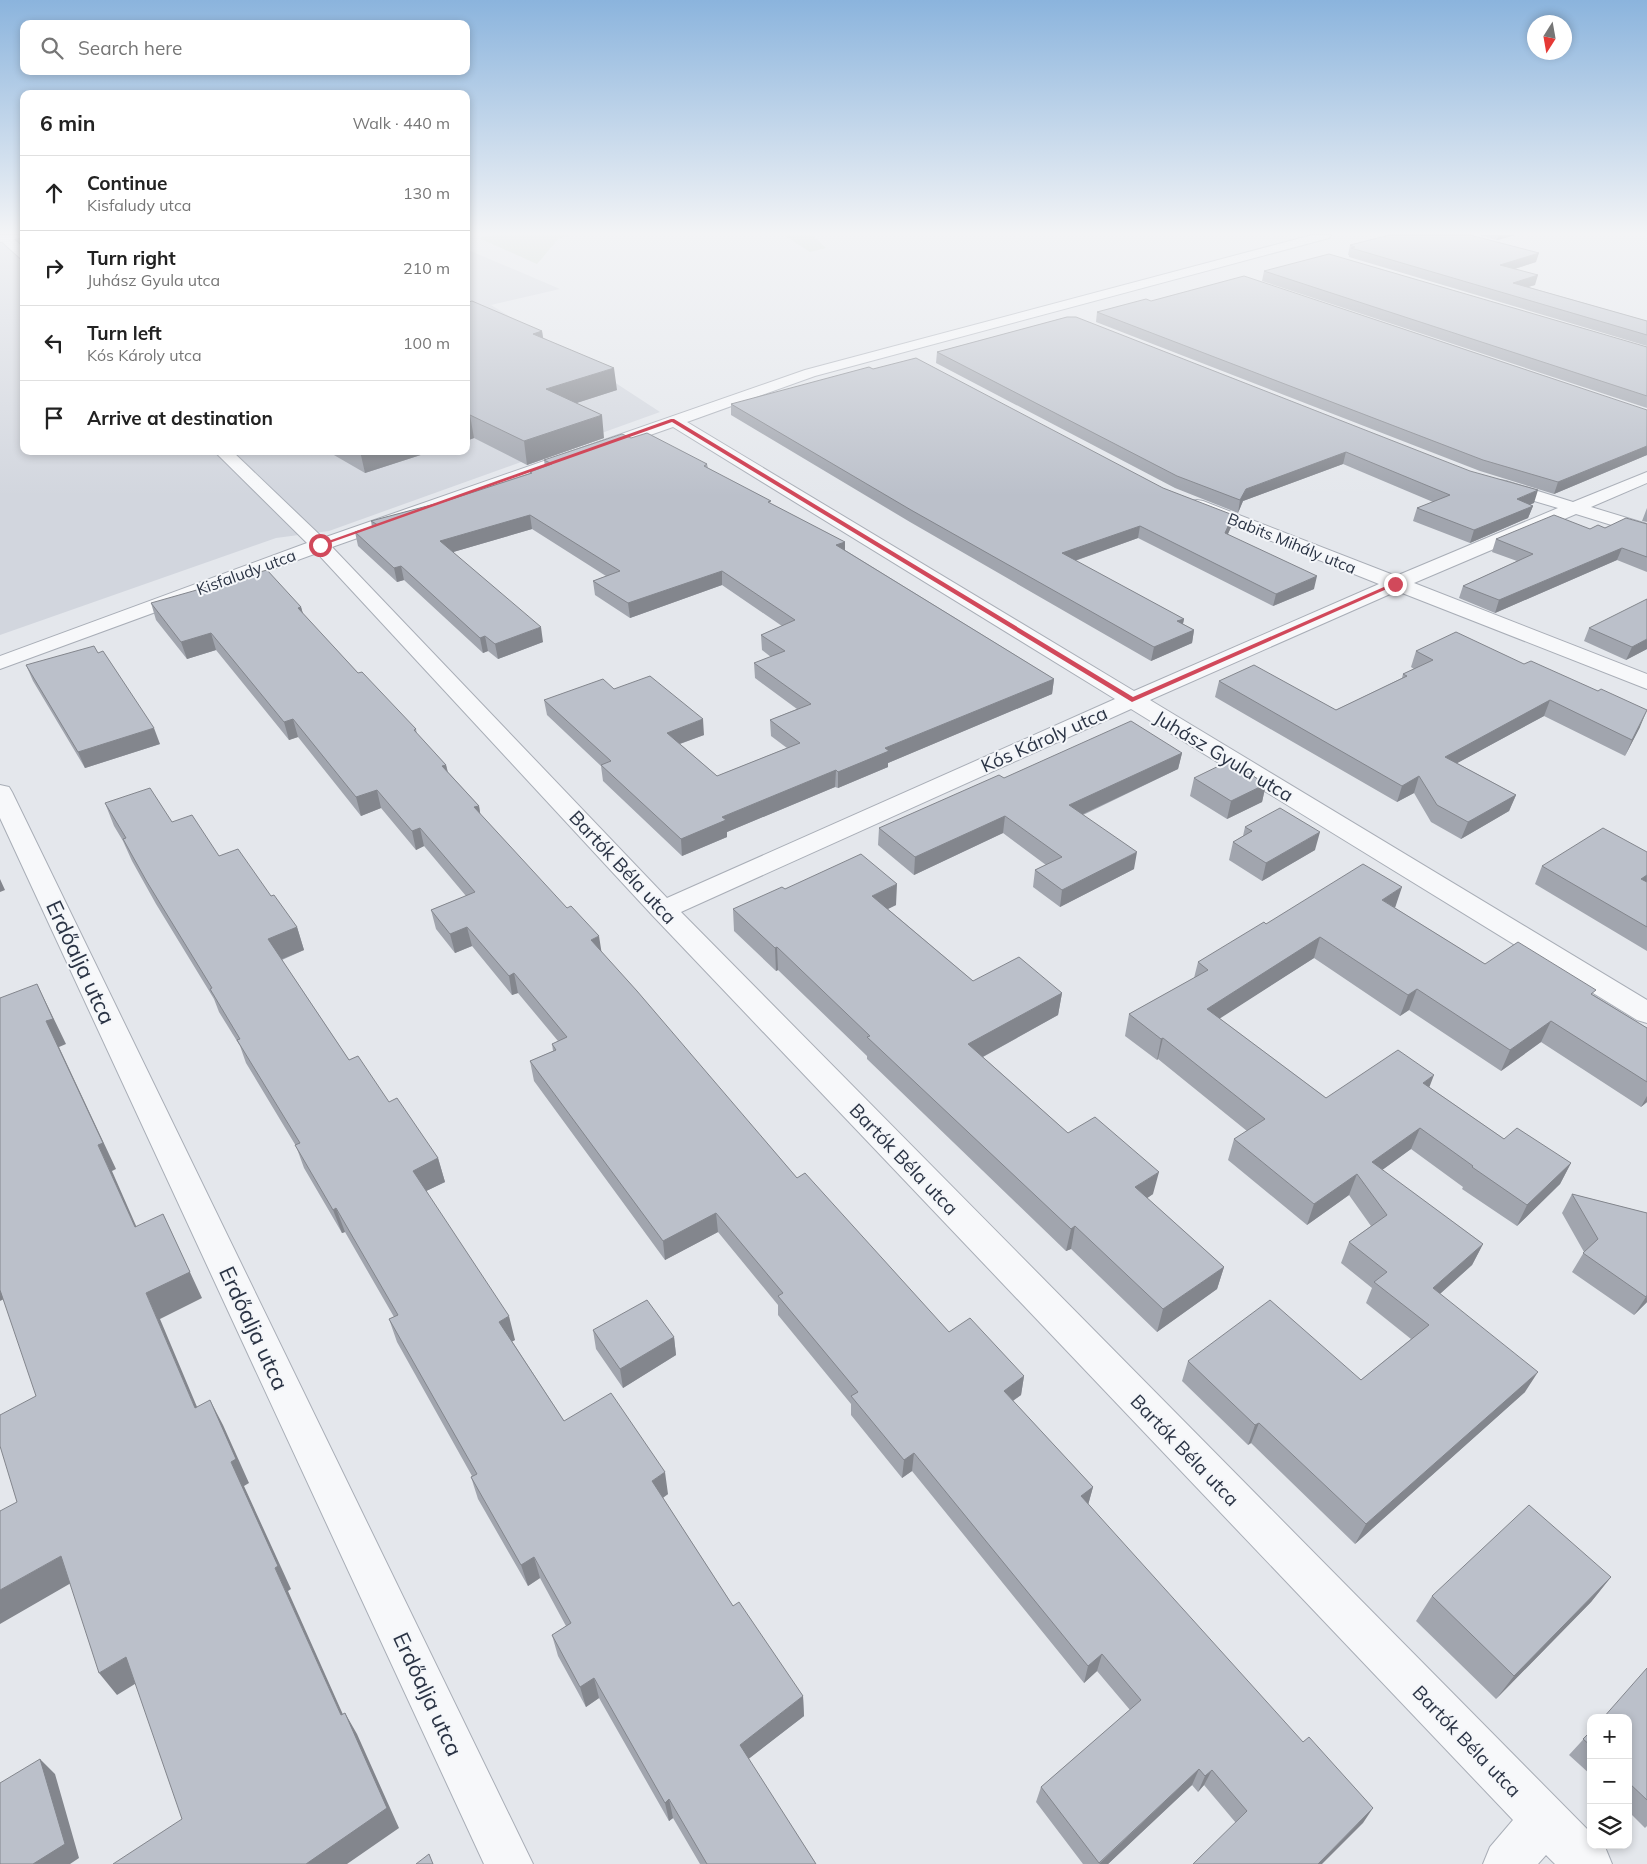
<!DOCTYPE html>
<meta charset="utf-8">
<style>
:root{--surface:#fff;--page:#f2f2f2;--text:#222;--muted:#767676;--line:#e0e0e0}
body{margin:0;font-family:Mulish,sans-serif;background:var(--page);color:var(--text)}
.controls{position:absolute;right:15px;bottom:15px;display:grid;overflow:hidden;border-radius:10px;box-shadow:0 2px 8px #0003}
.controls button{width:45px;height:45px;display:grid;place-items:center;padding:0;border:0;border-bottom:1px solid var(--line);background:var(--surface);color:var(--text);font:25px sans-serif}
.compass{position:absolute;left:1527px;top:15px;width:45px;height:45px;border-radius:50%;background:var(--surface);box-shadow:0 2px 8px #0003;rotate:191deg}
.stop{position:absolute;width:15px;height:15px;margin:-11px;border:4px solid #d1495b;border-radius:50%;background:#fff}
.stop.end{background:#d1495b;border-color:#fff;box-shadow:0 1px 5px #0008}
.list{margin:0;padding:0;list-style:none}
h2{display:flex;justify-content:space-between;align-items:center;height:65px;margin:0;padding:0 20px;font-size:21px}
h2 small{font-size:16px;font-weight:400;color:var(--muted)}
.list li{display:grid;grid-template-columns:32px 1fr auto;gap:15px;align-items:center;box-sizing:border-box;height:75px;padding:0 20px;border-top:1px solid var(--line)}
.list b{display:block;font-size:19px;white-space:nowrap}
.list p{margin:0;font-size:16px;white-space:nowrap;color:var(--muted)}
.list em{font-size:16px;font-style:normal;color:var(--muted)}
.icon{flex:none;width:28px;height:28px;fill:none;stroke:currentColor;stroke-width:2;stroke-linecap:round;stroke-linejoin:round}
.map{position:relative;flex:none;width:1647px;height:1864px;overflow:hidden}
.search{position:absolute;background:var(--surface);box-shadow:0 2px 8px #0003;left:20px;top:20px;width:450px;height:55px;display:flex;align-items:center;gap:12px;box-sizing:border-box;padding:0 18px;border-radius:10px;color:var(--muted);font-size:19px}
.panel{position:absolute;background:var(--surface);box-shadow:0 2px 8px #0003;left:20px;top:90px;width:450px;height:365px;border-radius:10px}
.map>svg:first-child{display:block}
.built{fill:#d2d6de}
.green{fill:#c9d6c5}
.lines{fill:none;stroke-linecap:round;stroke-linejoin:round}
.minor-casing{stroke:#a9aeb7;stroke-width:2}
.secondary-casing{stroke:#a9aeb7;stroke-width:2}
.minor{fill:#f7f8fa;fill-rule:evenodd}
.secondary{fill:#fff;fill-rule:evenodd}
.wall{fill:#a1a5ae}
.shaded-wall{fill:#83868d}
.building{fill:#bbc0ca;stroke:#83868d}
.route{fill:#d1495b}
.labels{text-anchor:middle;stroke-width:4;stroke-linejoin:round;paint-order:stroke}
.far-street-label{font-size:16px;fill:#2b3445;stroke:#f4f6f9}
.street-label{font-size:19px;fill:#2b3445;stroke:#f4f6f9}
.near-street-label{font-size:22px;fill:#2b3445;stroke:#f4f6f9}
</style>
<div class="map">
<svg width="1647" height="1864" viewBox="0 0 1647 1864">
<rect width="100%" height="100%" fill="#e4e7ec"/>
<!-- built -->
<path class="built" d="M0 235H24V451H466V249L560 289 491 305 585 363 660 412 329 531 276 538 0 635Z"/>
<!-- green -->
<path class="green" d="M493 235H573L559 238 537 264 479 238Z
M784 235H812L826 248 810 252Z"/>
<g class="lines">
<defs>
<path id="minor" d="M0 235H9L24 248V259L20 258 0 240Z
M1312 235H1331L1329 238 815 376 687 422 1134 691 1379 584 1191 509 1188 505 1191 501 1197 500 1203 501 1396 576 1558 508 1494 489 1491 485 1494 481 1500 480 1506 481 1573 502 1647 472V483L1591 507 1647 524V536L1576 514 1414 583 1647 674V689L1397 591 1150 700 1647 1000V1023L1637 1020 1131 709 681 912 1591 1833V1845H1603L1605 1847 1612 1864H1555L1546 1855 1538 1864H1483L1490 1847 1513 1820 653 916 317 553 0 669V656L307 543 214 451H232L323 538 805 370ZM673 427 1115 699 667 898 332 547Z
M0 785 9 787 12 792 533 1864H484L0 818Z"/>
<path id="secondary" d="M0 235H24V237L0 242Z"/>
</defs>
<!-- minor casing -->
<use href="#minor" class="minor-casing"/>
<!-- secondary casing -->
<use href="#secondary" class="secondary-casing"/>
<!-- minor -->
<use href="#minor" class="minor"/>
<!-- secondary -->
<use href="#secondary" class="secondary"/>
</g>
<!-- wall -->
<path class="wall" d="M1479 235H1516L1497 240Z
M1350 245 1536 262 1515 269 1535 285 1528 287 1647 321V346L1349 257V255H1348Z
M1264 271 1647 347V408L1262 281Z
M1151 301 1647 410V455L1554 494 1480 471 1096 322 1097 312Z
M466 303 542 331 543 338 617 390 576 403 604 438 527 465 474 438 466 441Z
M1067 317 1534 503 1530 504 1533 506 1528 518 1470 543 1413 521 1417 508 1433 502 1343 464 1243 501 1238 513 1175 488 936 363 937 352Z
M731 404 1231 527 1228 534 1314 589 1273 606 1138 538 1075 561 1184 619 1183 624 1194 630 1192 643 1151 661 910 522 731 415Z
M631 438 707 464 708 468 771 504 845 542V550L1054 679 1052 694 888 763V767L838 788 835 787 727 832V837L682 856 603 781 601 766 547 715 544 700 614 689 704 735 680 744 717 776 787 748 771 736 770 720 797 709 755 678 754 663 771 657 762 650 761 635 782 626 722 585 630 618 595 595 593 581 606 576 532 529 453 552 543 642 498 659 488 651 483 653 404 580 397 582 358 546 355 532 372 527 371 521 446 501 530 473V472L545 467 544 460Z
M327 451H433L365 473Z
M1647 508V522L1642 521Z
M1647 524V572L1617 560 1495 613 1459 598 1463 586 1517 561 1492 552 1496 539 1590 529Z
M151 603 301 607 303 614 358 673 416 729 417 734 446 765 448 772 479 806 480 814 601 952 797 1178 949 1332 1024 1376 1021 1395 1013 1401 1093 1487 1088 1505 1363 1823H1236L1204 1785 1198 1792 1192 1785 1108 1864H1083L1036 1802 1041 1787 1130 1710 1097 1671 1084 1683 912 1471 902 1478 851 1415V1404L778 1315V1305L718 1232 665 1260 534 1081 530 1061 553 1051 552 1044 558 1041 518 993 512 995 472 946 455 953 436 929 431 910 466 896 424 846 416 850 381 808 361 816 298 737 289 740 216 650 187 659 156 620Z
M1589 628 1647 649 1626 660 1584 641Z
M1416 651 1640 727 1625 756 1544 716 1457 763 1516 795 1509 811 1461 839 1431 822 1414 793 1397 802 1215 697 1219 681 1336 710 1402 678 1403 674 1414 669 1411 667Z
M26 665 160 744 85 768 33 681Z
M1182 753 1178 769 1083 815 1134 869 1060 907 1033 887 1035 870 1046 865 1003 833 914 875 878 845 879 828 1004 778Z
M1194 778 1266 784 1262 802 1227 819 1190 796Z
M105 803 172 822 219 856 271 896 297 927 304 950 282 960 349 1060 389 1102 438 1158 445 1182 426 1191 515 1340 512 1341 564 1421 668 1494 663 1498 733 1606 803 1696 804 1716 748 1759 816 1864H700L673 1818 669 1821 599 1698 586 1707 558 1656 552 1635 566 1626 540 1578 528 1586 478 1499 471 1477 472 1476 397 1342 389 1319 394 1317 345 1232 342 1233 304 1168 296 1146 246 1063 240 1046 219 1012 214 999 156 904 132 861 123 841 114 826Z
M1245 827 1315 850 1262 881 1229 860 1233 842 1243 836Z
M1647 852V951L1535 884 1542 866Z
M785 889 896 905 888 909 973 981 1062 993 1058 1015 983 1057 1068 1133 1153 1194 1147 1198 1224 1267 1217 1289 1157 1332 1071 1249 1066 1251 867 1059V1056L778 970 776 971 734 931 733 909Z
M1395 908 1485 964 1594 995 1647 1028V1102L1641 1107 1541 1042 1501 1071 1409 1010 1400 1016 1314 958 1219 1018 1326 1098 1429 1087 1504 1139 1571 1163 1560 1184 1517 1226 1462 1189 1463 1187 1411 1149 1382 1170 1483 1244 1472 1265 1440 1294 1525 1392 1355 1544 1251 1443 1248 1445 1182 1381 1188 1361 1361 1380 1411 1339 1366 1303 1372 1288 1341 1263 1349 1242 1371 1226 1349 1195 1307 1225 1228 1160 1234 1139 1247 1131 1158 1059 1157 1060 1125 1036 1129 1014 1194 978 1198 962 1266 924Z
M1572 1194 1647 1213V1302L1634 1315 1572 1272 1584 1252 1562 1213Z
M593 1330 674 1337 676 1355 623 1388 596 1349Z
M1611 1577 1591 1602 1496 1699 1416 1621 1432 1596Z
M1647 1668V1826L1645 1828 1628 1811V1718Z
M1591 1731V1775L1569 1755Z"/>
<!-- shaded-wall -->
<path class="shaded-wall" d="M1499 235H1516L1497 240Z
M1539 253 1536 262 1498 274 1500 265Z
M1538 275 1535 285 1511 292 1513 283Z
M542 331 545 352 533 334Z
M614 368 617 390 549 412 546 389Z
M470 415 474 438 466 441V416Z
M602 415 604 438 527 465 524 441Z
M1647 446V455L1554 494 1558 482Z
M360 451H433L365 473Z
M1346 452 1343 464 1243 501 1238 513 1240 500 1246 489Z
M1538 490 1534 503 1512 512 1517 499Z
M1533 506 1528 518 1470 543 1474 530Z
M530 515 532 529 443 555 440 541Z
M1233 515 1231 527 1223 545 1225 533Z
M1140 526 1138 538 1060 566 1062 553Z
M845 542V556L836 545Z
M1622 548 1617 560 1495 613 1499 600Z
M401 566 404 580 397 582 394 568Z
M722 571V585L630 618 628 603Z
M1317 576 1314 589 1273 606 1276 594Z
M301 607 306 624 298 608Z
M1184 619 1181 631 1177 621Z
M541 627 543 642 498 659 495 644Z
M1194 630 1192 643 1151 661 1154 647Z
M211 633 216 650 187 659 181 642Z
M485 636 488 651 483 653 480 638Z
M1647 639V649L1626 660 1632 647Z
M1054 679 1052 694 888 763V767L838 788V772L885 748Z
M1550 700 1544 716 1439 773 1445 757Z
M1647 710 1640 727 1625 756 1632 740Z
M293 719 298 737 289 740 284 722Z
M703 719 704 735 668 748 667 733Z
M154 728 160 744 85 768 78 752Z
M1182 753 1178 769 1066 822 1069 805Z
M446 765 450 783 442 766Z
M836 770 835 787 727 832V837L682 856 681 839 722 817Z
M1419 776 1414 793 1397 802 1402 786Z
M1266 784 1262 802 1227 819 1231 801Z
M377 790 381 808 361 816 356 797Z
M1516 795 1509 811 1461 839 1468 822Z
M479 806 482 824 474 807Z
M1005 816 1003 833 914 875 915 857Z
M420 828 424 846 416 850 412 831Z
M1320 832 1315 850 1262 881 1266 863Z
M1137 852 1134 869 1060 907 1062 890Z
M1647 875V887L1641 879Z
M0 879 5 890 0 892Z
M897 884 896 905 871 917 872 896Z
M1402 887 1395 908 1382 900Z
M297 927 304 950 275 962 268 939Z
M467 927 472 946 455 953 450 934Z
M599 936 602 955 591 940Z
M1320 937 1314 958 1202 1030 1207 1009Z
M777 947 778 970 776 971 775 948Z
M514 973 518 993 512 995 509 976Z
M37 984 66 1044 59 1047 116 1169 112 1171 148 1253 135 1227 98 1145 46 1021Z
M1417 989 1409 1010 1400 1016 1408 995Z
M1062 993 1058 1015 966 1066 968 1044Z
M1551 1021 1541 1042 1501 1071 1510 1050Z
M1163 1038 1158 1059 1157 1060 1161 1039Z
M1434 1075 1426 1096 1423 1083Z
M1647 1096V1102L1641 1107Z
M1420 1128 1411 1149 1363 1184 1372 1162Z
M438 1158 445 1182 420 1194 413 1171Z
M1571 1163 1560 1184 1517 1226 1527 1205Z
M1159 1172 1153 1194 1130 1210 1135 1187Z
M1357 1174 1349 1195 1307 1225 1314 1204Z
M336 1208 345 1232 342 1233 333 1210Z
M716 1213 718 1232 665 1260 663 1241Z
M163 1214 202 1298 160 1319 208 1433 195 1408 146 1293Z
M1075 1226 1071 1249 1066 1251 1071 1229Z
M1483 1244 1472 1265 1423 1309 1433 1288Z
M1224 1267 1217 1289 1157 1332 1163 1309Z
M0 1281 10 1296 0 1301Z
M1647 1295V1302L1634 1315 1646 1297Z
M509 1316 515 1340 505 1345 499 1322Z
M674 1337 676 1355 623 1388 620 1369Z
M1538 1372 1525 1392 1355 1544 1366 1524Z
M1024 1376 1021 1395 1001 1409 1004 1391Z
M210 1400 223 1425 249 1483 244 1486 291 1589 288 1591 353 1737 341 1715 275 1568 231 1462Z
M1259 1423 1251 1443 1248 1445 1255 1425Z
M914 1453 912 1471 902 1478 904 1460Z
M665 1472 668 1494 655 1503 652 1481Z
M1093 1487 1088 1505 1081 1496Z
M61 1556 78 1579 0 1624V1590Z
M534 1557 540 1578 528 1586 521 1565Z
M1611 1577 1591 1602 1496 1699 1514 1676Z
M1102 1654 1097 1671 1084 1683 1088 1666Z
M126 1657 143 1679 117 1695 99 1673Z
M594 1678 599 1698 586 1707 580 1687Z
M803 1696 804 1716 742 1764 740 1745Z
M345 1713 357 1734 399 1828 347 1864H306Z
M40 1759 55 1774 79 1858 70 1864H33Z
M1199 1769 1192 1785 1108 1864H1099Z
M1212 1770 1204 1785 1198 1792 1205 1776Z
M669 1799 673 1818 669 1821 665 1803Z
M1373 1808 1363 1823 1322 1864H1318Z"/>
<!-- building -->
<path class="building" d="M1390 235H1470L1539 253 1500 265 1538 275 1513 283 1647 321V335L1351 248 1355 247 1350 245Z
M1329 254 1647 347V396L1264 271Z
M1244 276 1647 410V446L1558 482 1483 460 1097 312 1146 299 1151 301Z
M472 301 542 331 533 334 614 368 546 389 602 415 524 441 470 415 466 416V303Z
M1067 317H1076L1470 471 1538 490 1517 499 1533 506 1474 530 1417 508 1450 495 1346 452 1246 489 1240 500 1177 476 937 352Z
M916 358 1163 488 1233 515 1225 533 1317 576 1276 594 1140 526 1062 553 1184 619 1177 621 1194 630 1154 647 911 510 731 404 869 367 873 369Z
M647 433 707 464 704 466 771 501 768 502 845 542 836 545 1054 679 885 748 889 751 838 772 836 770 722 817 726 820 681 839 601 765 611 761 544 700 603 679 614 689 650 676 703 719 667 733 717 776 800 743 770 720 811 704 754 663 785 651 761 635 795 620 722 571 628 603 593 581 620 571 530 515 440 541 541 627 495 644 485 636 480 638 401 566 394 568 355 532 378 525 371 521 446 501 532 473 530 472 552 464 544 460 622 434 631 438Z
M1554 515 1590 529 1598 525 1605 528 1626 518 1647 524V557L1622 548 1499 600 1463 586 1533 554 1496 539Z
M267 570 301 607 298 608 358 673 362 672 416 729 414 730 446 765 442 766 479 806 474 807 567 908 571 906 599 936 591 940 637 991 797 1178 805 1173 949 1332 970 1318 1024 1376 1004 1391 1093 1487 1081 1496 1303 1742 1309 1737 1373 1808 1318 1864H1193L1247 1811 1212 1770 1205 1776 1199 1769 1099 1863 1041 1787 1141 1700 1102 1654 1088 1666 914 1453 904 1460 851 1396 858 1392 778 1296 783 1293 716 1213 663 1241 530 1061 556 1050 552 1044 567 1037 514 973 509 976 467 927 450 934 431 910 475 892 420 828 412 831 377 790 356 797 293 719 284 722 211 633 181 642 151 603Z
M1647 599V639L1632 647 1589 628Z
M1456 632 1524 664 1531 661 1598 691 1601 689 1647 710 1632 740 1550 700 1445 757 1516 795 1468 822 1437 805 1419 776 1402 786 1219 681 1254 665 1336 710 1407 676 1403 674 1433 660 1416 651Z
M94 646 98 653 103 651 154 728 78 752 26 665Z
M1131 721 1182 753 1069 805 1137 852 1062 890 1035 870 1062 857 1005 816 915 857 879 828 999 775 1004 778Z
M1229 761 1266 784 1231 801 1194 778Z
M150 788 172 822 192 815 219 856 238 849 271 896 274 895 297 927 268 939 349 1060 358 1056 389 1102 397 1098 438 1158 413 1171 509 1316 499 1322 564 1421 611 1393 665 1472 652 1481 733 1606 739 1602 803 1696 740 1745 816 1864H707L669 1799 665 1803 594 1678 580 1687 552 1635 571 1623 534 1557 521 1565 471 1477 477 1474 389 1319 398 1315 336 1208 333 1210 295 1145 300 1143 237 1040 240 1039 210 989 212 988 147 882 123 839 126 838 105 803Z
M1280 808 1320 832 1266 863 1233 842 1252 831 1245 827Z
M1603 828 1647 852V875L1641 879 1647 882V927L1542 866Z
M861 854 897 884 872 896 973 981 1019 957 1062 993 968 1044 1068 1133 1095 1117 1159 1172 1135 1187 1224 1267 1163 1309 1075 1226 1071 1229 867 1037 870 1036 777 947 775 948 733 909 782 887 785 889Z
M1363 864 1402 887 1382 900 1485 964 1518 942 1596 990 1591 994 1647 1028V1082L1551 1021 1510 1050 1417 989 1408 995 1320 937 1207 1009 1326 1098 1398 1050 1434 1075 1423 1083 1504 1139 1517 1128 1571 1163 1527 1205 1472 1167 1473 1166 1420 1128 1372 1162 1483 1244 1433 1288 1538 1372 1366 1524 1259 1423 1255 1425 1188 1361 1270 1300 1361 1380 1429 1325 1374 1282 1387 1272 1349 1242 1387 1215 1357 1174 1314 1204 1234 1139 1265 1119 1163 1038 1161 1039 1129 1014 1208 970 1198 962 1264 922 1266 924Z
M37 984 53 1019 46 1021 103 1143 98 1145 135 1227 163 1214 190 1272 146 1293 195 1408 210 1400 236 1459 231 1462 278 1566 275 1568 341 1715 345 1713 387 1808 306 1864H113L182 1819 126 1657 99 1673 61 1556 0 1590V1511L17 1502 0 1446V1415L36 1396 0 1290V998Z
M1572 1194 1647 1213V1295L1646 1297 1583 1253 1598 1239Z
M647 1300 674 1337 620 1369 593 1330Z
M1529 1505 1611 1577 1514 1676 1432 1596Z
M1647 1668V1800L1628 1782V1718H1603Z
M1591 1731V1746L1583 1739Z
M40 1759 65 1844 33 1864H0V1783Z
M429 1854 433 1864H416Z"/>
<!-- sky -->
<linearGradient id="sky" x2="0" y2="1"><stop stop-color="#8bb4dd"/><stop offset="0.47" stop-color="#f3f4f6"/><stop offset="1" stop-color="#f3f4f6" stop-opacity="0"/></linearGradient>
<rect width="1647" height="496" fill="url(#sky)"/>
<!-- route -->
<path class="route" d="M671 419H674L1133 697 1393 583 1398 584 1132 702 672 422 321 546 317 545Z"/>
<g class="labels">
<!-- far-street labels -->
<g class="far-street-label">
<text transform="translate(1292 543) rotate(22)" y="6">Babits Mihály utca</text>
<text transform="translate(246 572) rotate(-20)" y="6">Kisfaludy utca</text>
</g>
<!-- street labels -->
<g class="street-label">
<text transform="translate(1044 739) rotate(-24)" y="7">Kós Károly utca</text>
<text transform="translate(1224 756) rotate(31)" y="7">Juhász Gyula utca</text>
<text transform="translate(623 867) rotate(47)" y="7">Bartók Béla utca</text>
<text transform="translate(904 1159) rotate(46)" y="7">Bartók Béla utca</text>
<text transform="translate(1185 1450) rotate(46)" y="7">Bartók Béla utca</text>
<text transform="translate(1467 1741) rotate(46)" y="7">Bartók Béla utca</text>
</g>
<!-- near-street labels -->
<g class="near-street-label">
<text transform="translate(81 962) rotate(65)" y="8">Erdőalja utca</text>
<text transform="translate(254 1328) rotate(65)" y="8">Erdőalja utca</text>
<text transform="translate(428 1694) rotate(65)" y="8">Erdőalja utca</text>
</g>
</g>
</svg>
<div class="controls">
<button>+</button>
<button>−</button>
<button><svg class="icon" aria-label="layers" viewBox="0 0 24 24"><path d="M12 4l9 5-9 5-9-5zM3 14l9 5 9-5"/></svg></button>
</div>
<svg class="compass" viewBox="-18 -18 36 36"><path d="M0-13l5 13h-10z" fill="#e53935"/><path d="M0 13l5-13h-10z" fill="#767676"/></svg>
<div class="stop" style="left:320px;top:545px"></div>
<div class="stop end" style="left:1395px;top:584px"></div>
<div class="search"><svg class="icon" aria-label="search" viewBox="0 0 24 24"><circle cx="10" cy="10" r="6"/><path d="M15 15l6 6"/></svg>Search here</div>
<section class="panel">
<h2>6 min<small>Walk · 440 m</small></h2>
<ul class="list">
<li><svg class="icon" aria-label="ahead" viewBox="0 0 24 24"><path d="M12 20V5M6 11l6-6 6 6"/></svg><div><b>Continue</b><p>Kisfaludy utca</p></div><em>130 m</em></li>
<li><svg class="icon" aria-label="right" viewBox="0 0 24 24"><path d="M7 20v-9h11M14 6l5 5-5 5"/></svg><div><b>Turn right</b><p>Juhász Gyula utca</p></div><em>210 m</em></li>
<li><svg class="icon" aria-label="left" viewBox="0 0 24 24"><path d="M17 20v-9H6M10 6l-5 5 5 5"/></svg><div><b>Turn left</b><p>Kós Károly utca</p></div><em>100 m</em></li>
<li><svg class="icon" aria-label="arrive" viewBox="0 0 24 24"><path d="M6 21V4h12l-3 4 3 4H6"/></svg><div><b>Arrive at destination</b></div></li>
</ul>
</section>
</div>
